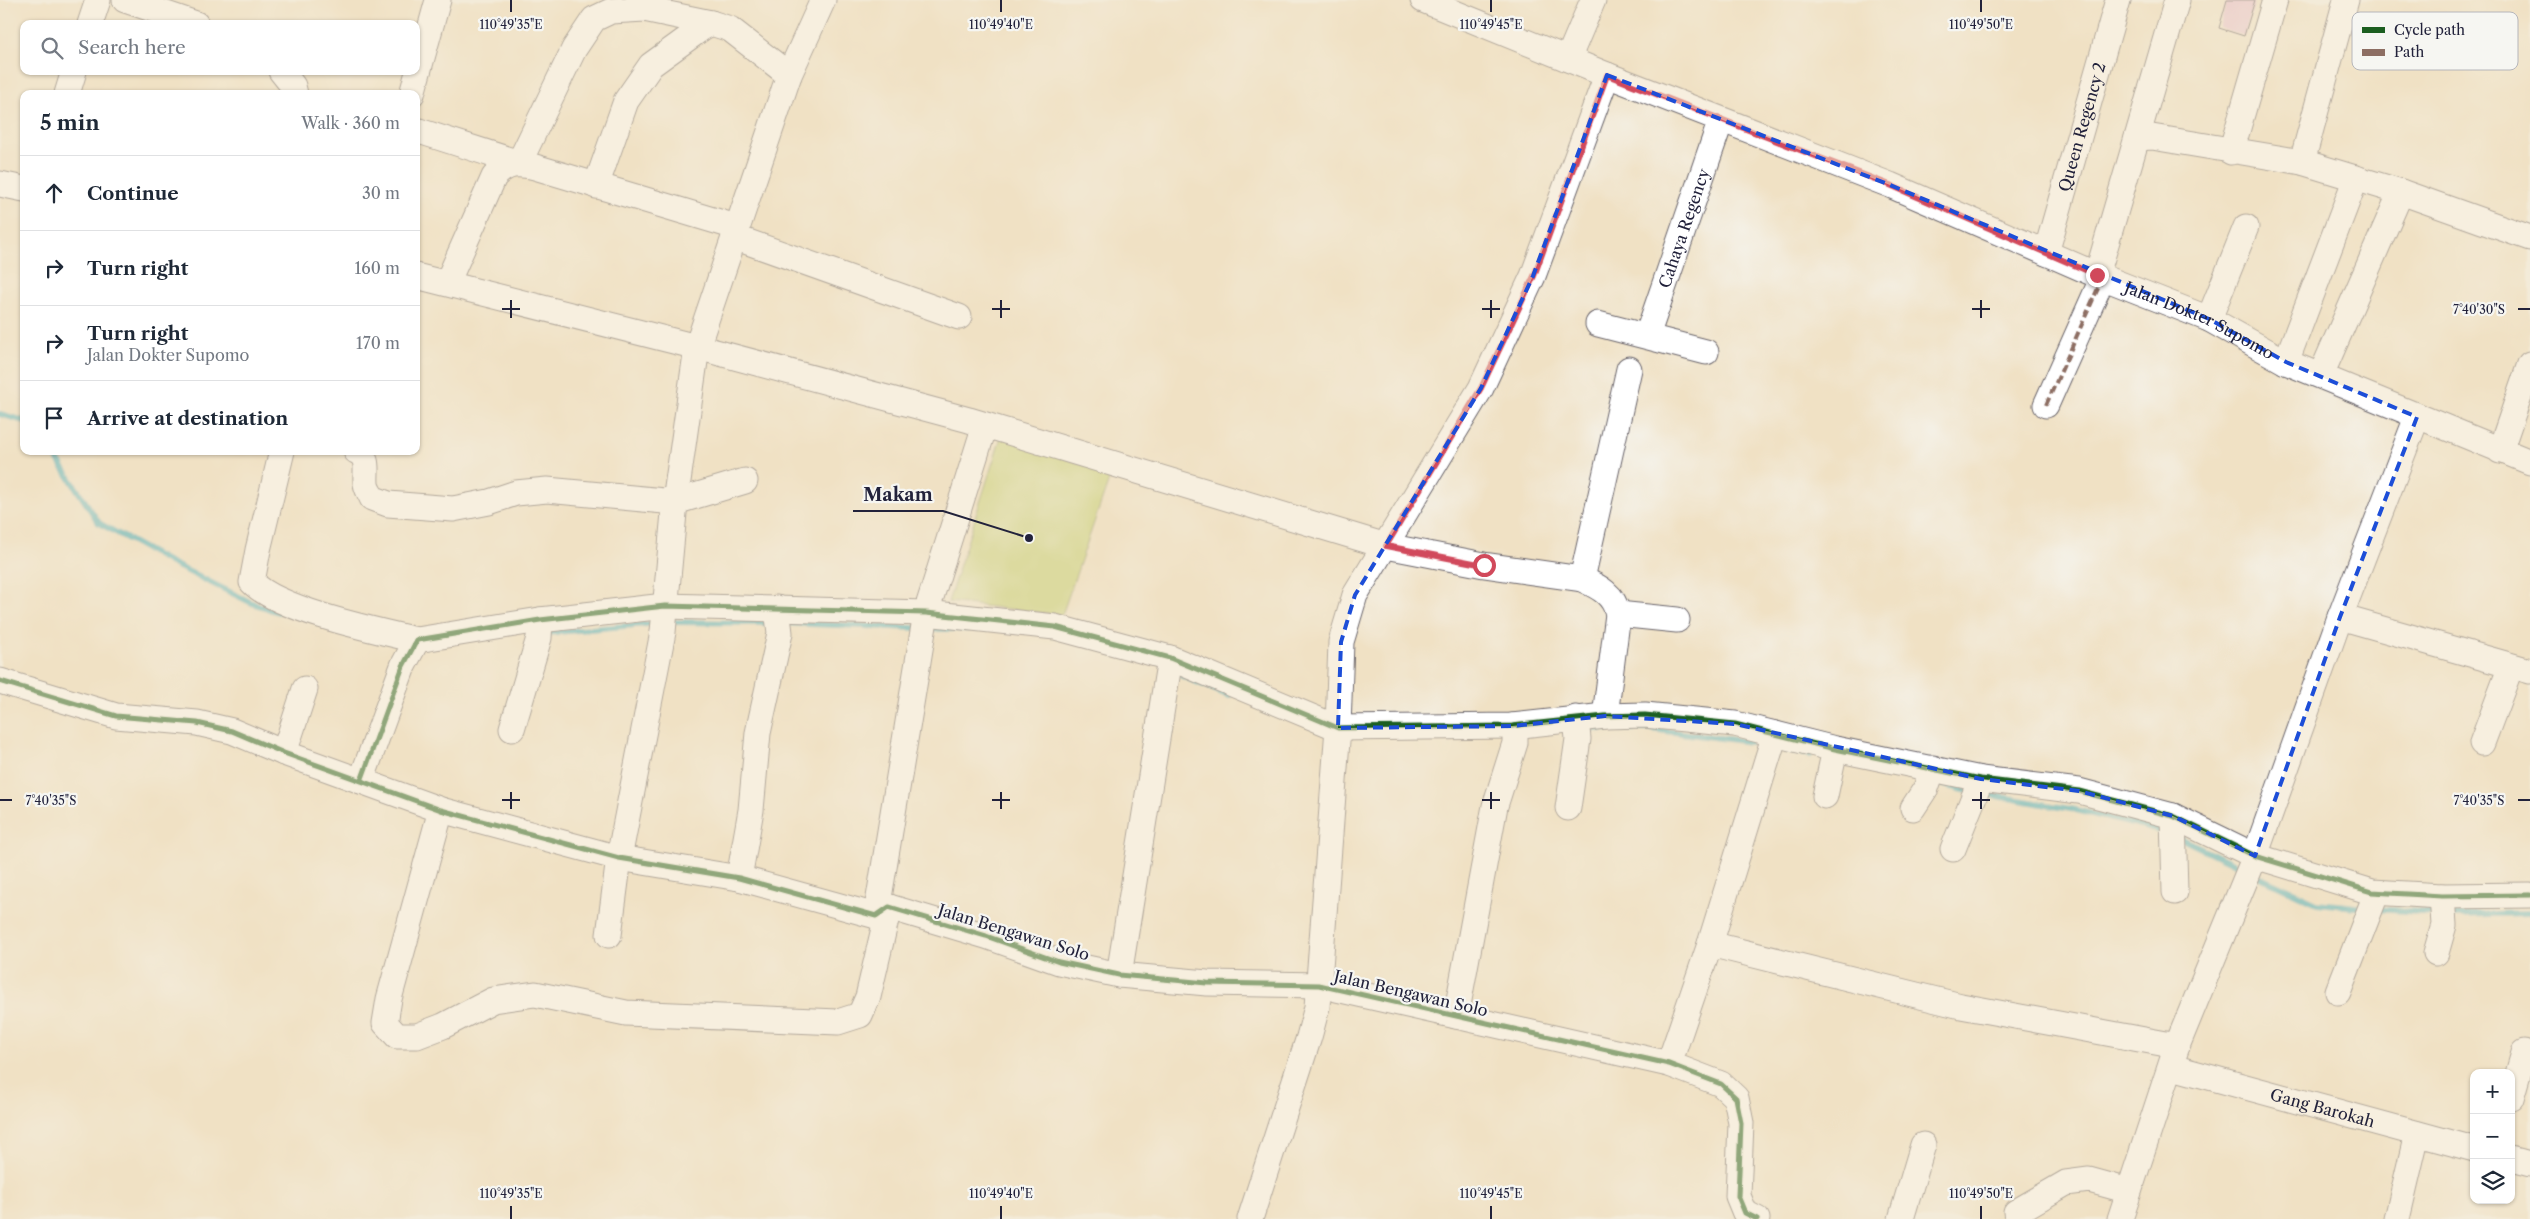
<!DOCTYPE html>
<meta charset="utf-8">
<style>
:root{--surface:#fff;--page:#f6f6f7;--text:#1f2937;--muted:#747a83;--line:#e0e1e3}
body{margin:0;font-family:"Libre Caslon Text",serif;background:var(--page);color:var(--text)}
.controls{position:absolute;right:15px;bottom:15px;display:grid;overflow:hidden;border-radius:10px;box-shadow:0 1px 4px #0004}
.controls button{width:45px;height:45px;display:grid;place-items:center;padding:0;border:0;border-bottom:1px solid var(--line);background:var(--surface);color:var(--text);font:25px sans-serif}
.stop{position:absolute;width:15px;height:15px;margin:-11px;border:4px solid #d1495b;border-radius:50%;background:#fff}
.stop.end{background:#d1495b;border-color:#fff;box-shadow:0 1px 5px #0008}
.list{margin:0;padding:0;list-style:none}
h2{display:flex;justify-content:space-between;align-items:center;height:65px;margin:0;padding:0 20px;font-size:21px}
h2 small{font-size:16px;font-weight:400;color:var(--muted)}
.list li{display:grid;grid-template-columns:32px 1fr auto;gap:15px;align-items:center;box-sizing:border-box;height:75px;padding:0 20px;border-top:1px solid var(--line)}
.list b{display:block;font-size:19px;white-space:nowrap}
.list p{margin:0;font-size:16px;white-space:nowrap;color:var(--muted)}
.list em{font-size:16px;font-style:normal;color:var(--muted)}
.icon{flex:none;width:28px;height:28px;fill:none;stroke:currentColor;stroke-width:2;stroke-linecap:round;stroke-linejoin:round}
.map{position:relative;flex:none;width:2530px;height:1219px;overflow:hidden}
.search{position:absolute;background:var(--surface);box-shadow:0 1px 4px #0004;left:20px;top:20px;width:400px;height:55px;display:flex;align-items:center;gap:12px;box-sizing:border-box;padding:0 18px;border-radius:10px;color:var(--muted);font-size:19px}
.panel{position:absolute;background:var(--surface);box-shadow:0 1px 4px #0004;left:20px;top:90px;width:400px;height:365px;border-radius:10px}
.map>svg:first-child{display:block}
.green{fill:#c3d071;stroke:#727956}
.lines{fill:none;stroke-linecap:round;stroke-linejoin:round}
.stream{stroke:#3caabb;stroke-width:6}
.building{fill:#e3adcc}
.minor-casing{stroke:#6a656b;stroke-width:27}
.minor{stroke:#fff;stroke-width:25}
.quiet{stroke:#8d6e63;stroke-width:4;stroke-dasharray:8 4;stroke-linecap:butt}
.cycleway-casing{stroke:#f6f6f2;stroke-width:8}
.cycleway{stroke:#1b5e20;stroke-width:5}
.route{stroke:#d1495b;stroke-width:6}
.marked{fill:none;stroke:#1d4ed8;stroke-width:4;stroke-dasharray:10 6;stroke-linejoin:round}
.ticks{fill:none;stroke:#22223b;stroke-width:2}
.labels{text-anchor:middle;stroke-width:4.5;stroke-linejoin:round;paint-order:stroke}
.street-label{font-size:16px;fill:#22223b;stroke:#f6f6f2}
.key{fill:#f6f6f2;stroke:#b6b6bb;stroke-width:1}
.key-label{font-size:14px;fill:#22223b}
.ticks-label{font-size:12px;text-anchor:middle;fill:#22223b;stroke:#f6f6f2;stroke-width:4.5;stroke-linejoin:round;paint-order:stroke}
.leader{fill:none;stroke:#22223b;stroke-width:2}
.callout-dot{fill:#22223b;stroke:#f6f6f2;stroke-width:2}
.callout-label{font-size:18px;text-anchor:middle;font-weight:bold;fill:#22223b;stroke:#f6f6f2;stroke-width:4.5;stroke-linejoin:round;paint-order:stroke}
</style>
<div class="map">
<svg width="2530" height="1219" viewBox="0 0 2530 1219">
<rect width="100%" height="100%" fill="#f6f6f2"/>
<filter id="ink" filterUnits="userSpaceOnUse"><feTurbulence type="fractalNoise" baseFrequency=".02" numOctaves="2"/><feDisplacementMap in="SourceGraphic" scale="10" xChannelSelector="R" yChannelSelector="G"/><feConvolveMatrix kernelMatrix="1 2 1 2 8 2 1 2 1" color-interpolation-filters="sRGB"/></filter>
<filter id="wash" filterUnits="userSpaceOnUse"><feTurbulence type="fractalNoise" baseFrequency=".0096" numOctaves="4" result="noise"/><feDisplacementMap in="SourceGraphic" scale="20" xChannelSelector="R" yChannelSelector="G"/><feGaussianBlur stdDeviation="1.12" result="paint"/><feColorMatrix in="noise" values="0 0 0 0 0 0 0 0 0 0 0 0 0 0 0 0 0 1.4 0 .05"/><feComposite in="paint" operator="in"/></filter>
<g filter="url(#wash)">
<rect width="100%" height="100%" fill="#f0e1c4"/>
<!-- green -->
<path class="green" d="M1001 437 1111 474 1062 615 948 602Z"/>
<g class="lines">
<!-- stream -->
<path class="stream" d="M0 414 24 421
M52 451 99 523 169 562 252 603 278 612
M670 622 772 623
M785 623 917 628
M927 629H970
M545 633 658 623
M1173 672 1229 696
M1592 729H1651L1766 744
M1776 747 1810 755
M1934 782 1971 792
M1980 793 2076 810 2169 833
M2178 837 2243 868
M2254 874 2317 903 2365 908
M2375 909 2437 913
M2447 915 2530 913"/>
</g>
<g id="blocks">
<!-- building -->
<path class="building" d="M2227 0H2255L2244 36 2219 28Z"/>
</g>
</g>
<g filter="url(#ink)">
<use href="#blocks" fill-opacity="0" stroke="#6a656b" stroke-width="1"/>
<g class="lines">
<defs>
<g id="minor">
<path d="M125 0 196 24"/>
<path id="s1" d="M1423 0 1607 75 1890 185 2097 275 2209 319 2286 362 2530 462"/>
<path d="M90 24 98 0"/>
<path d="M1568 59 1593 0"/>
<path d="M281 71 293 86 295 94"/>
<path d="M67 94 74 71"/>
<path d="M412 94 438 0"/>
<path d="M416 130 519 163 574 49 594 19 611 11 644 9 711 23"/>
<path d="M2137 138 2152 137 2302 162 2401 192 2530 238"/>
<path d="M2231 152 2275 0"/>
<path d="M2302 162 2346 0"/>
<path d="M0 184 24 189"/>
<path d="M596 186 626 101 651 65 702 28 711 23 730 29 789 75"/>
<path d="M734 237 959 317"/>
<path id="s2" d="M2046 253 2118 0"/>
<path d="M2097 275 2177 0"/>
<path d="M416 276 697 347 969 420 1386 546 1484 565 1582 579 1629 369"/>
<path d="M447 283 494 177C507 163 517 163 535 167L736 227"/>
<path d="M2209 319 2246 227"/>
<path d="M1598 324 1706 352"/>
<path id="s3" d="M1647 336 1721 120"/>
<path d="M2286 362 2356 178"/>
<path d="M2321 375 2401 192"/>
<path d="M2046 405 2103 277"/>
<path d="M282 451 258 550 252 582C278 610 378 631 417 640"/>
<path d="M356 451C370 457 365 471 366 483 366 488 370 493 372 498L388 504 453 509 489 502 516 493 547 490 675 502 745 481"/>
<path d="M2500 451 2530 364"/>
<path d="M1582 579C1599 587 1614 594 1618 614L1605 716"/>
<path d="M1618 614 1677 620"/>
<path d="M2340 617 2530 671"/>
<path d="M0 681 116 716 197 723 232 731 284 753 441 810 619 858 739 878 876 916 889 907 986 936 1059 962 1119 975 1207 983 1319 985 1669 1064 1721 1084 1736 1098 1741 1123 1738 1196 1745 1213 1757 1219"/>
<path d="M512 729 539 638 540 620"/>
<path d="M2482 743 2511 666"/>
<path d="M284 753 305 689"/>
<path d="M361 781 403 666 417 640 540 620 665 606 926 613 1055 627 1170 658 1338 728 1512 726 1605 716 1645 715 1735 724 1835 749 1981 779 2079 791 2173 816 2255 856 2372 892 2442 896 2530 895"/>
<path d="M1825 796 1835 749"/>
<path d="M1568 808 1578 739 1576 718"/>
<path d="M1913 808 1926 788 1933 768"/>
<path d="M441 810 389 999 385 1023 397 1036H417L443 1026 493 1000 535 994 626 1013 838 1022 860 1015 868 997 889 907"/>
<path d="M2173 816 2175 892"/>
<path d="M1953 849 1981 779"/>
<path d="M739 878 751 810 758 733 780 633 777 608"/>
<path d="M876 916 926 613 985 425"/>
<path d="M609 935 619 858 663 632 675 502 697 347 789 75 823 0"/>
<path d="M1710 944 1961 1006 2177 1046"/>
<path d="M2436 953 2444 925 2442 896"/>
<path d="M1119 975 1170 658"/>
<path d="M2338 992 2373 902 2372 892"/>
<path d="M1456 1016 1495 806 1515 743V729L1512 726"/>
<path d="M1669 1064 1710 944 1775 734"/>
<path id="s4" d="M2172 1067 2474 1149"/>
<path d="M2511 1098 2524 1053"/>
<path d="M2511 1159 2530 1164"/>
<path d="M2016 1212 2066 1183 2089 1180 2129 1191"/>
<path d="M1250 1219 1309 1037 1317 1007 1338 728 1341 642 1355 595 1481 388 1533 276 1607 75"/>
<path d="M1901 1219 1923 1145"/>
<path d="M2120 1219 2177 1046 2255 856 2340 617 2417 417"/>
<path d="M2397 1219 2417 1134"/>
</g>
</defs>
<!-- minor casing -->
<use href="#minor" class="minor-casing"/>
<!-- minor -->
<use href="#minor" class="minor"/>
<!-- quiet -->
<path class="quiet" d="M2046 405 2103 277"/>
<defs>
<path id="cycleway" d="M0 681 116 716 197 723 232 731 284 753 441 810 619 858 739 878 876 916 889 907 986 936 1059 962 1119 975 1207 983 1319 985 1669 1064 1721 1084 1736 1098 1741 1123 1738 1196 1745 1213 1757 1219
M361 781 403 666 417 640 540 620 665 606 926 613 1055 627 1170 658 1338 728 1512 726 1605 716 1645 715 1735 724 1835 749 1981 779 2079 791 2173 816 2255 856 2372 892 2442 896 2530 895"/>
</defs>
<!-- cycleway casing -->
<use href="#cycleway" class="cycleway-casing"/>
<!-- cycleway -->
<use href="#cycleway" class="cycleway"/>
</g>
</g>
<g class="lines" filter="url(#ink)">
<!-- route -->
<path class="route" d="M1484 565 1386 546 1481 388 1534 276 1607 75 1890 185 2097 275"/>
</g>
<!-- marked area -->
<path d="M0 0H2530V1219H0ZM1607 75 1890 185 2209 319 2286 362 2417 417 2340 617 2255 856 2173 816 2079 791 1981 779 1735 724 1605 716 1512 726 1338 728 1341 642 1355 595 1481 388 1533 276Z" fill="#f0e1c4" fill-opacity=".55" fill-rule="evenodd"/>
<path class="marked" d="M1607 75 1890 185 2209 319 2286 362 2417 417 2340 617 2255 856 2173 816 2079 791 1981 779 1735 724 1605 716 1512 726 1338 728 1341 642 1355 595 1481 388 1533 276Z"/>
<!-- ticks -->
<path class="ticks" d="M511 0V12M1001 0V12M1491 0V12M1981 0V12M511 300V318M1001 300V318M1491 300V318M1981 300V318M502 309H520M992 309H1010M1482 309H1500M1972 309H1990M2518 309H2530M511 792V809M1001 792V809M1491 792V809M1981 792V809M0 800H12M502 800H520M992 800H1010M1482 800H1500M1972 800H1990M2518 800H2530M511 1206V1219M1001 1206V1219M1491 1206V1219M1981 1206V1219"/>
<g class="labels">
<!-- street labels -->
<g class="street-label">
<text dy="6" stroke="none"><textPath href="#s2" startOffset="131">Queen Regency 2</textPath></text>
<text dy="6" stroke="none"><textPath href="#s3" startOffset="114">Cahaya Regency</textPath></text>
<text dy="6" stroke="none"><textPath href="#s1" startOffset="840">Jalan Dokter Supomo</textPath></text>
<text transform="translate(1014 932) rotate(17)" y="6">Jalan Bengawan Solo</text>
<text transform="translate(1411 993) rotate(13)" y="6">Jalan Bengawan Solo</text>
<text dy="6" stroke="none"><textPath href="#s4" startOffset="156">Gang Barokah</textPath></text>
</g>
</g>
<!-- legend -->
<rect x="2352" y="12" width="166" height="58" rx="8" class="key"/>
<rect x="2362" y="27" width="23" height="6" fill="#1b5e20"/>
<rect x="2362" y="49" width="23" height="7" fill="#8d6e63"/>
<g class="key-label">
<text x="2394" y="35">Cycle path</text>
<text x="2394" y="57">Path</text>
</g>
<g class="ticks-label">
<text x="511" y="29">110°49'35"E</text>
<text x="1001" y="29">110°49'40"E</text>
<text x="1491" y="29">110°49'45"E</text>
<text x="1981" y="29">110°49'50"E</text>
<text x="2479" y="314">7°40'30"S</text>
<text x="51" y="805">7°40'35"S</text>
<text x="2479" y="805">7°40'35"S</text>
<text x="511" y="1198">110°49'35"E</text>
<text x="1001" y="1198">110°49'40"E</text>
<text x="1491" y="1198">110°49'45"E</text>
<text x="1981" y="1198">110°49'50"E</text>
</g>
<!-- callouts -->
<path class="leader" d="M1029 538L943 511H853"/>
<circle class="callout-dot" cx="1029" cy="538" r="5"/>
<g class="callout-label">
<text x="898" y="501">Makam</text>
</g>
</svg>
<div class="controls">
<button>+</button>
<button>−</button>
<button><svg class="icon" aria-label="layers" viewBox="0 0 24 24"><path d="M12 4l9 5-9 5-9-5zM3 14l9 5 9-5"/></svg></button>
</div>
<div class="stop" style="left:1484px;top:565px"></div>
<div class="stop end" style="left:2097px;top:275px"></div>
<div class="search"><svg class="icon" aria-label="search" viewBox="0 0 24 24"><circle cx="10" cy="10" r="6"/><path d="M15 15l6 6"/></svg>Search here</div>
<section class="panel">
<h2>5 min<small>Walk · 360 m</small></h2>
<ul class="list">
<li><svg class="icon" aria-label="ahead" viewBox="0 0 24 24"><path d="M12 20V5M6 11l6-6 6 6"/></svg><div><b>Continue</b></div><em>30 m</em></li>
<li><svg class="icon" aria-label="right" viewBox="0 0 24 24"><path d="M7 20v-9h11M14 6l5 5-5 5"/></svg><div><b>Turn right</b></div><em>160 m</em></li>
<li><svg class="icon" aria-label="right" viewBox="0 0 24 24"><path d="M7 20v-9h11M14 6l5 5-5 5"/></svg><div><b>Turn right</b><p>Jalan Dokter Supomo</p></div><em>170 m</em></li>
<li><svg class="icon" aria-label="arrive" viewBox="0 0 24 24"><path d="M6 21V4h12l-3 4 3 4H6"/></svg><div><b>Arrive at destination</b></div></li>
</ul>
</section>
</div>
